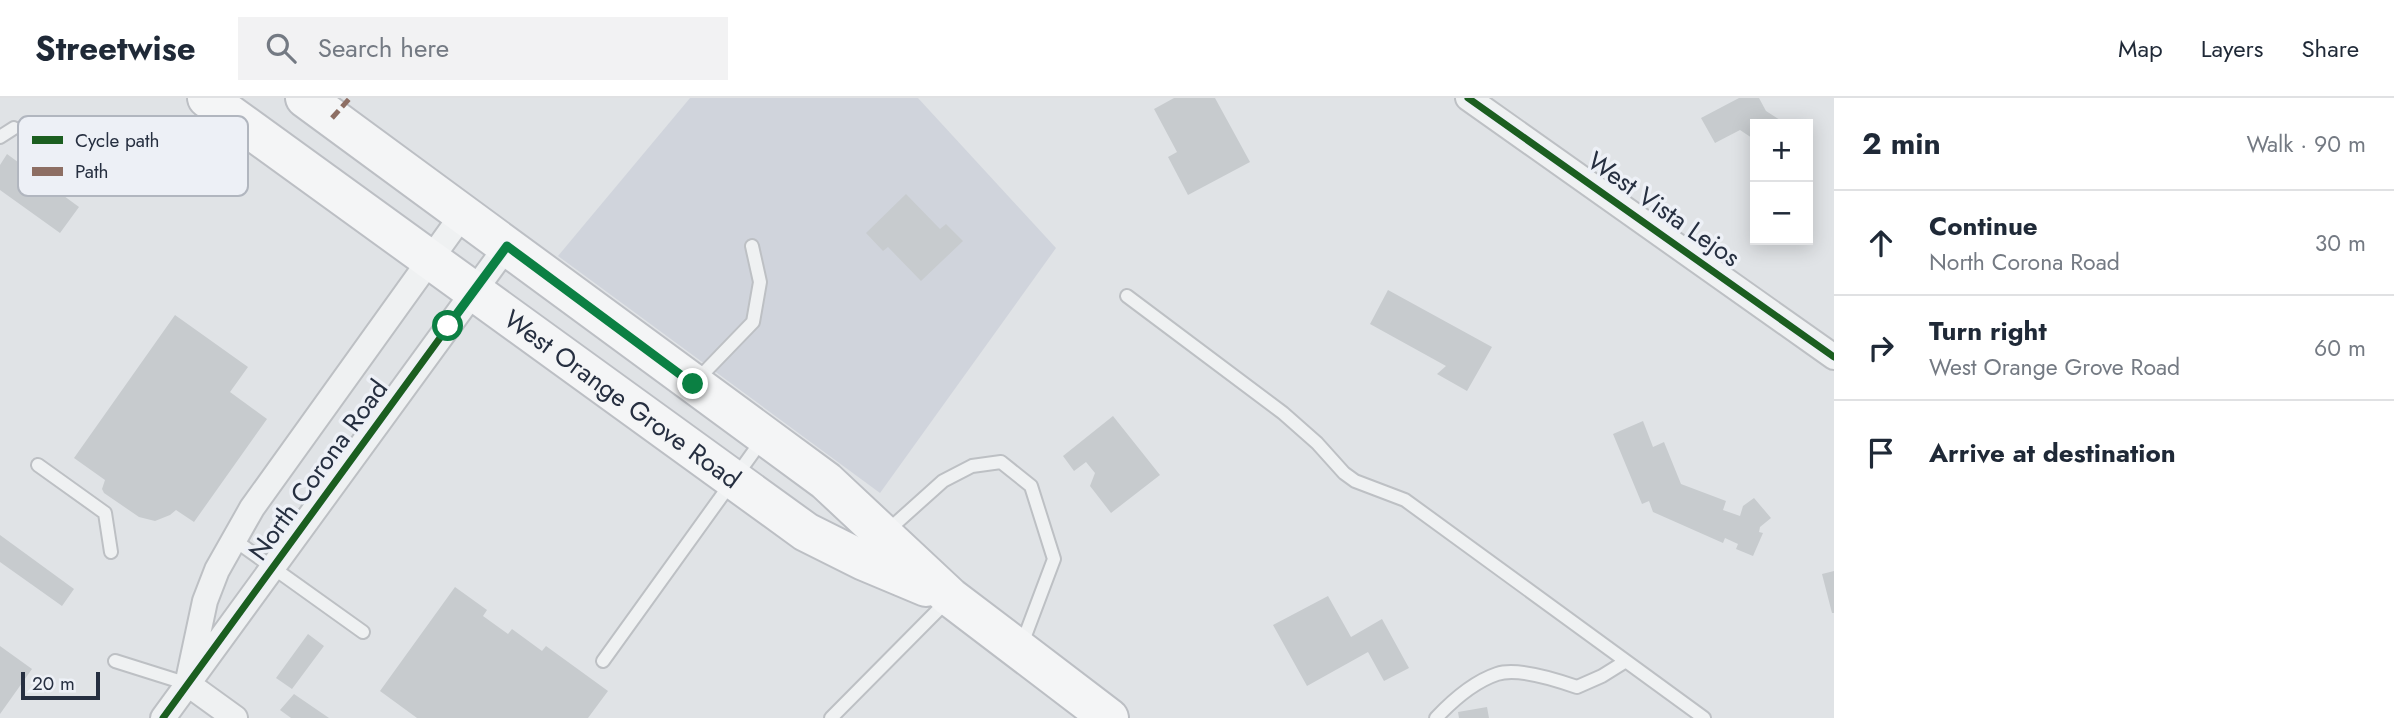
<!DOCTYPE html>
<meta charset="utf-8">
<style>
:root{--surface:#fff;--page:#f2f2f3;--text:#1f2937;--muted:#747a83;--line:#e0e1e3}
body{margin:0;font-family:Jost,sans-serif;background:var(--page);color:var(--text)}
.controls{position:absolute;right:21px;top:21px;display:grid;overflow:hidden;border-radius:0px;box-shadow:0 4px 18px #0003}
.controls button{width:63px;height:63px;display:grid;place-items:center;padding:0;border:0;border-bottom:2px solid var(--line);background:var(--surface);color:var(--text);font:35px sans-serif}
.scale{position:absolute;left:21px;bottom:18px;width:79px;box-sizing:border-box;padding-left:7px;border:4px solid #262f40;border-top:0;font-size:19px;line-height:24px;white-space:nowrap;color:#262f40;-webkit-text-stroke:5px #edf0f6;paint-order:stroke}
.stop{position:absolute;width:21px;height:21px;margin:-16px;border:5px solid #0b8043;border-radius:50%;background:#fff}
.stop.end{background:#0b8043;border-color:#fff;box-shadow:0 2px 7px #0008}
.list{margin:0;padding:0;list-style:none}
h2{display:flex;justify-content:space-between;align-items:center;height:91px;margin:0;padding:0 28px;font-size:30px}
h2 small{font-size:23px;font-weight:400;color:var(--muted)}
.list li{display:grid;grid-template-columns:46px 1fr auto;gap:21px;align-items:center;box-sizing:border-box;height:105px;padding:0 28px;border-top:2px solid var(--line)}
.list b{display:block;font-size:26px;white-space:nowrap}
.list p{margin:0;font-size:23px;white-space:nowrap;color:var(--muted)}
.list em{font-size:23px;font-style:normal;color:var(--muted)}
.icon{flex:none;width:38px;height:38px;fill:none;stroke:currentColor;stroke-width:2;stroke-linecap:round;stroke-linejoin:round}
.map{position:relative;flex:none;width:1834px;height:620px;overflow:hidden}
header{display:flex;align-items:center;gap:42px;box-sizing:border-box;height:98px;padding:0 35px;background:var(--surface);border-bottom:2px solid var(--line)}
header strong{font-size:33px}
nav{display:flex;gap:38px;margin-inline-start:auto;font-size:24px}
.search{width:490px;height:63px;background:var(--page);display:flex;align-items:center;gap:18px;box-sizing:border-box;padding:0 24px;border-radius:0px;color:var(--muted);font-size:26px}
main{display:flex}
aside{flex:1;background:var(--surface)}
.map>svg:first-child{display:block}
.built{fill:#d0d4dc}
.building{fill:#c7cbce}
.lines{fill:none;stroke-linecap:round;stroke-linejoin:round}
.lane-casing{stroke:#bdc0c4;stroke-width:16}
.street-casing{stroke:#bdc0c4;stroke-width:28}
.primary-casing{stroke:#bcbfc4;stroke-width:42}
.lane{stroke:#eff1f2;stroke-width:12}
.street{stroke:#eff1f2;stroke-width:24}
.primary{stroke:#f4f5f6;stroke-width:38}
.quiet{stroke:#8d6e63;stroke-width:5;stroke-dasharray:10 5;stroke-linecap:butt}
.cycleway-casing{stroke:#edf0f6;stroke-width:11}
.cycleway{stroke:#1b5e20;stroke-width:7}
.route{stroke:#0b8043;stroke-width:9}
.labels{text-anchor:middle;stroke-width:7;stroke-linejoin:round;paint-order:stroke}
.street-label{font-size:26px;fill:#262f40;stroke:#edf0f6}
.key{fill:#edf0f6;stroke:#b1b6bf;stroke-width:2}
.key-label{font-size:19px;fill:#262f40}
</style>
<header>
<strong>Streetwise</strong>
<div class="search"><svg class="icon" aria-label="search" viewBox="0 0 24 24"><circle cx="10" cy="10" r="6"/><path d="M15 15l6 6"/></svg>Search here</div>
<nav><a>Map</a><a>Layers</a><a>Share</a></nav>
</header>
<main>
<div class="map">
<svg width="1834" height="620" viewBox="0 0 1834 620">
<rect width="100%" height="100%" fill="#e0e3e6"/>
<!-- built -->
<path class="built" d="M690 0H918L1056 150 880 395 558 158Z"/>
<!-- building -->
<path class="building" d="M1174 0H1215L1250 64 1188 97 1168 59 1177 54 1154 11Z
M1739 0H1759L1766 13 1786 26H1755V42L1740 32 1715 45 1701 20Z
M7 56 79 109 60 135 0 92V67Z
M906 96 940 131 946 126 963 143 921 183 888 149 883 153 866 135Z
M1388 192 1492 249 1467 293 1437 276 1446 268 1370 226Z
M175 217 248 269 230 294 267 321 194 424 176 412 170 417 155 423 139 419 104 395 102 391 105 382 74 360Z
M1113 318 1160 377 1111 415 1090 388 1095 375 1086 364 1074 373 1063 358Z
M1643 323 1653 349 1664 344 1681 386 1726 403 1723 412 1740 418 1743 408 1754 400 1771 420 1760 429 1759 434 1763 435 1753 458 1736 451 1738 446 1725 440 1723 445 1653 414 1649 403 1642 406 1613 336Z
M0 437 74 491 62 508 0 464Z
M1834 473V515H1832L1822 476Z
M455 489 487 512 483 518 508 536 512 531 542 553 546 548 608 593 588 620H417L380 593Z
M1328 498 1351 539 1382 521 1409 570 1384 583 1368 554 1307 588 1273 527Z
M308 536 324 548 292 591 276 580Z
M0 548 32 571 0 616Z
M294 596 329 620H291L280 612Z
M1487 609 1489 620H1459L1458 614Z"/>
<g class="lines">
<defs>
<path id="lane" d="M0 39 14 30
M1127 198 1283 315 1317 345 1344 375 1355 383 1405 402 1704 620
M696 283 753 224 760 184 752 148
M38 367 105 415 111 454
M885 435 943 383 972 368 1001 364 1031 388 1054 461 1022 546
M233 441 363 534
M115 563 188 586
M603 563 762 342
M831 620 948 502
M1436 620C1453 602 1473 584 1497 576 1517 569 1557 582 1577 589L1602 578 1626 563"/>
<path id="street" d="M1468 0 1834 259
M189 578 205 503 217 472 252 410 463 116
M188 586 235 620
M163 620 507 148"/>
<g id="primary">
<path id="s1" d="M207 0 806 434 864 463 926 489"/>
<path d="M305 0 826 383 950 499 1109 620"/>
</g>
</defs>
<!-- lane casing -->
<use href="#lane" class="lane-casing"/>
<!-- street casing -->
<use href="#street" class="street-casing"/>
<!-- primary casing -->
<use href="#primary" class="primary-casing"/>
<!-- lane -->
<use href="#lane" class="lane"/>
<!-- street -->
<use href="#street" class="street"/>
<!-- primary -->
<use href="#primary" class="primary"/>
<!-- quiet -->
<path class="quiet" d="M332 20 350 0"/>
<defs>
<path id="cycleway" d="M1468 0 1834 259
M163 620 507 148"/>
</defs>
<!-- cycleway casing -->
<use href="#cycleway" class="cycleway-casing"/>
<!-- cycleway -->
<use href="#cycleway" class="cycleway"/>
</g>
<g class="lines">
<!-- route -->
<path class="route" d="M448 228 507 148 693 286"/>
</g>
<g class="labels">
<!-- street labels -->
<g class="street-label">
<text transform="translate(1664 111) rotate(35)" y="9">West Vista Lejos</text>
<text dy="9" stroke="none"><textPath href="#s1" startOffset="513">West Orange Grove Road</textPath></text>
<text transform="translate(318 372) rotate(-54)" y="9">North Corona Road</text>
</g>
</g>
<!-- legend -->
<rect x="18" y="18" width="230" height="80" rx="10" class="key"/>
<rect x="32" y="38" width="31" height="8" fill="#1b5e20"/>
<rect x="32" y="69" width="31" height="9" fill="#8d6e63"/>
<g class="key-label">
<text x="75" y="49">Cycle path</text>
<text x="75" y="80">Path</text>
</g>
</svg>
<div class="controls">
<button>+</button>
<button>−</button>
</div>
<div class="scale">20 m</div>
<div class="stop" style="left:448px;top:228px"></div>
<div class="stop end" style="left:693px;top:286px"></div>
</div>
<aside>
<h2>2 min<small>Walk · 90 m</small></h2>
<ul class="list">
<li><svg class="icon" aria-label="ahead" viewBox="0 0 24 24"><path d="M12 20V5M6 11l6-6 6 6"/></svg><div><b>Continue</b><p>North Corona Road</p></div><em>30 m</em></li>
<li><svg class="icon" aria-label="right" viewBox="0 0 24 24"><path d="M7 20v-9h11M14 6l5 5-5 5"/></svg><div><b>Turn right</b><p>West Orange Grove Road</p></div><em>60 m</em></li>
<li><svg class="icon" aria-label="arrive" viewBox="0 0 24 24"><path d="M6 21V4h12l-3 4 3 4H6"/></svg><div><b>Arrive at destination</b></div></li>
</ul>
</aside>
</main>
